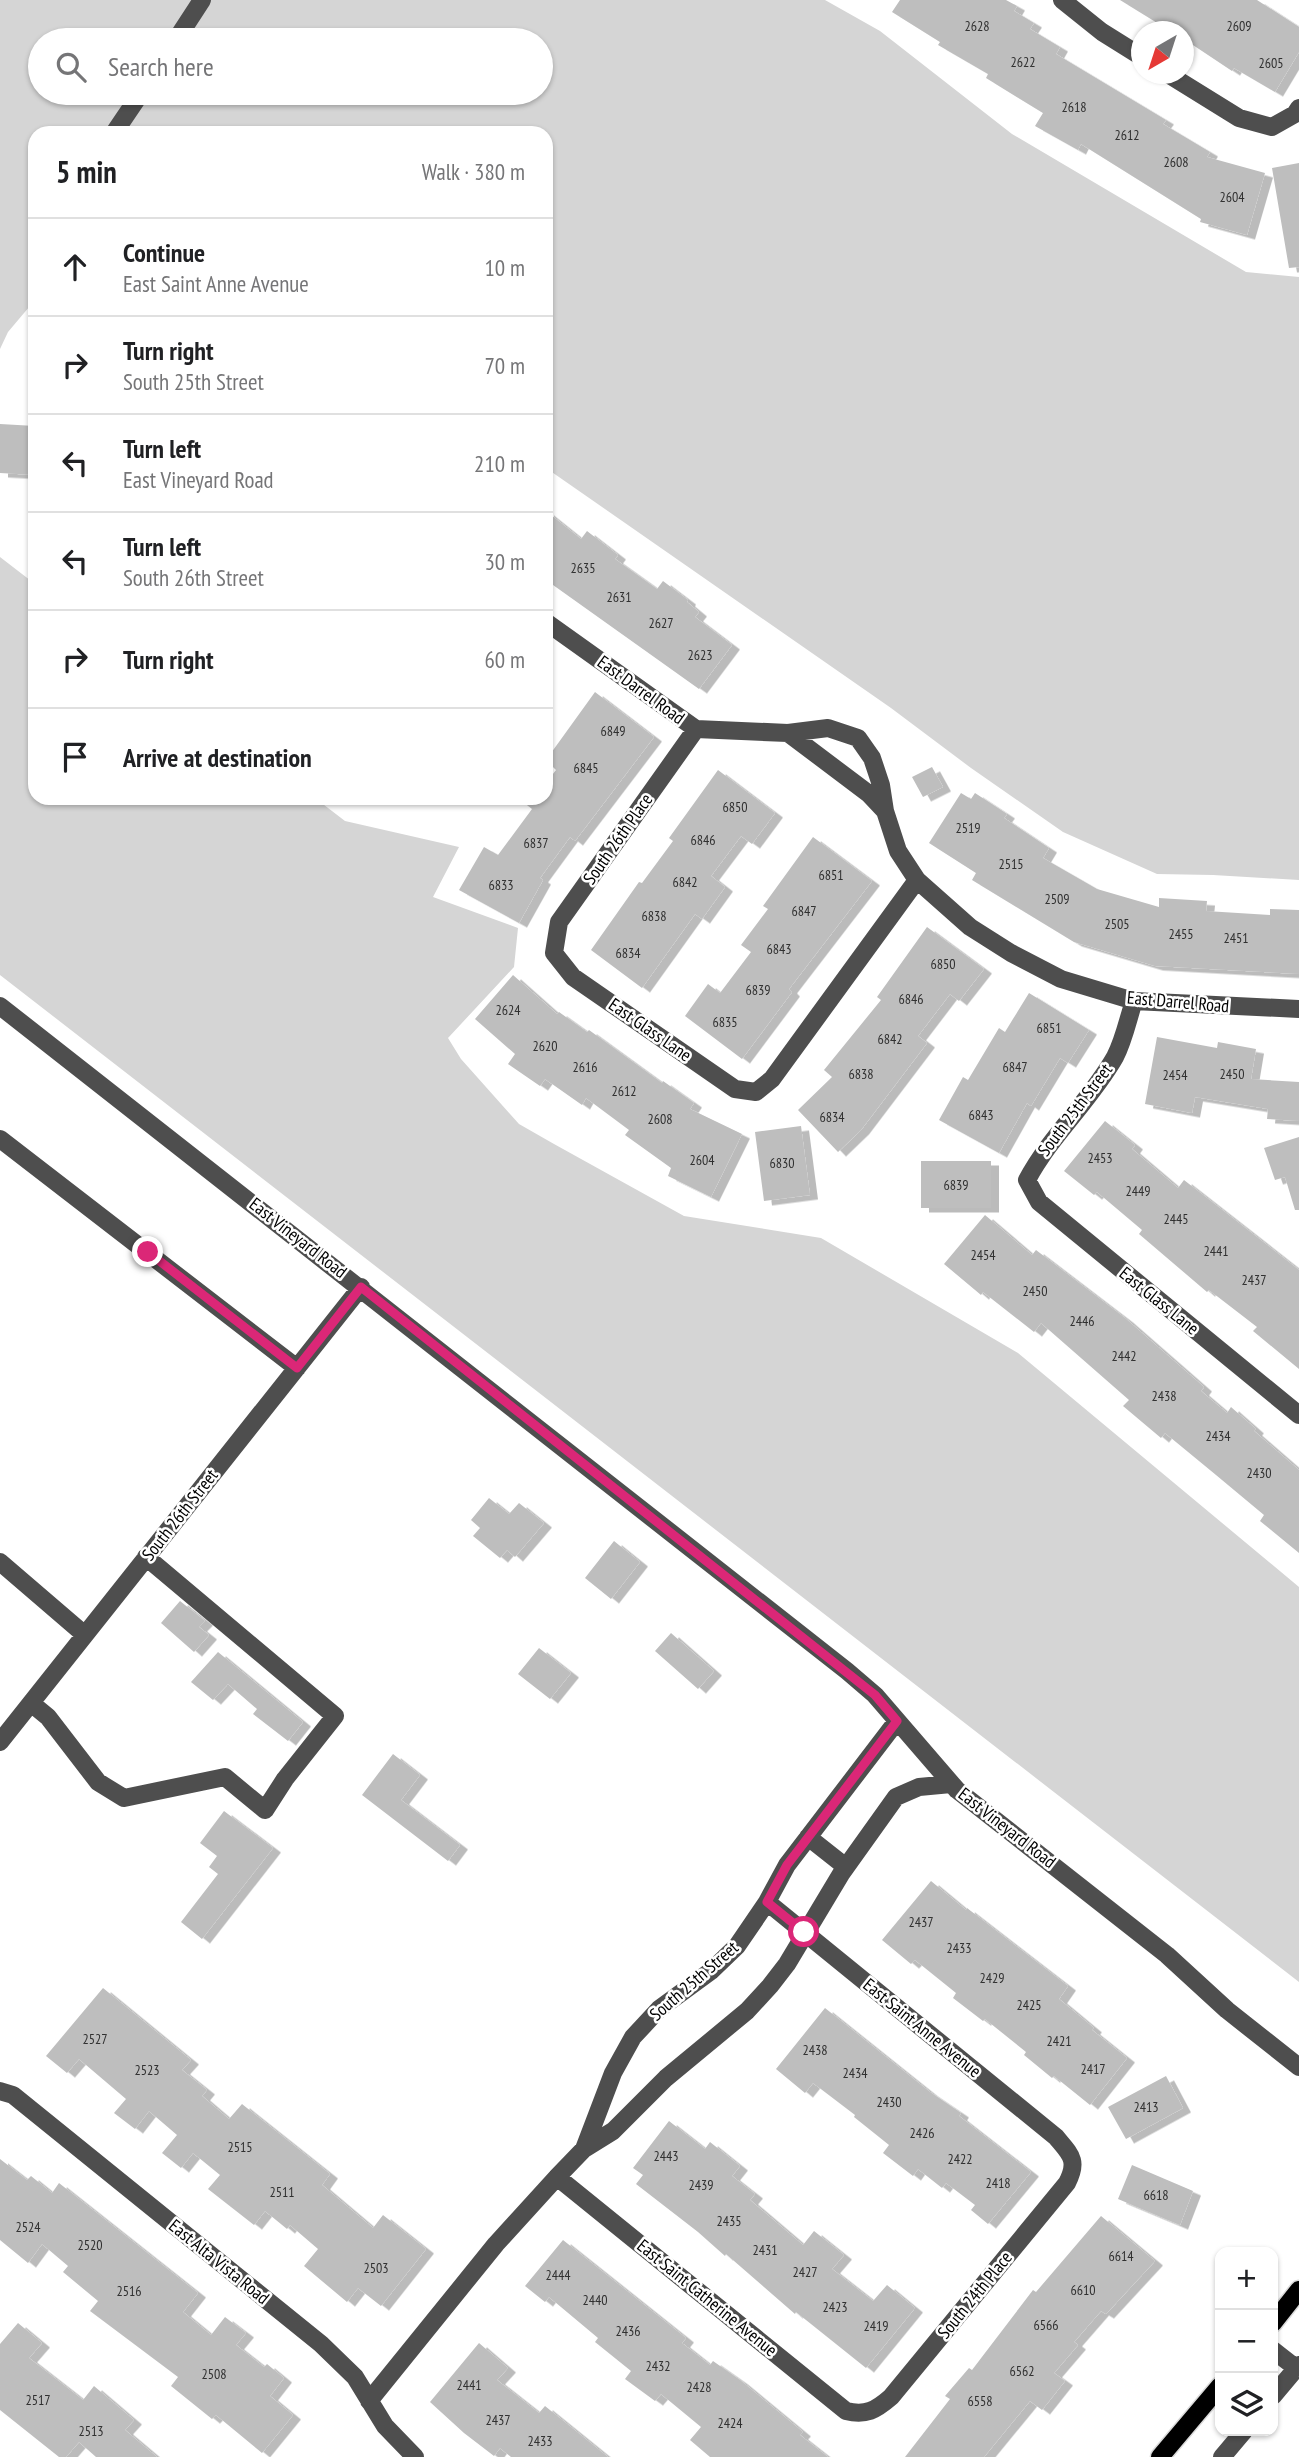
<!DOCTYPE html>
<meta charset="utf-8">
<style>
:root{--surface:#fff;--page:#f2f2f2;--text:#202124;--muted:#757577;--line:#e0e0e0}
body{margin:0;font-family:"PT Sans Narrow",sans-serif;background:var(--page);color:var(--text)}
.controls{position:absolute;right:21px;bottom:21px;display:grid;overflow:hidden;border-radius:14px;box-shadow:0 2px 5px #0004}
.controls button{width:63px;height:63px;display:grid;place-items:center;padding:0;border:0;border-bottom:2px solid var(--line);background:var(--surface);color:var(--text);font:35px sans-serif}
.compass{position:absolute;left:1131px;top:21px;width:63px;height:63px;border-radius:50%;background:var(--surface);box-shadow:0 2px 5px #0004;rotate:219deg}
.stop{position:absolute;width:21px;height:21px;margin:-16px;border:5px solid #db2777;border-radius:50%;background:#fff}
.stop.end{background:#db2777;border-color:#fff;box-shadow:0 2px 7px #0008}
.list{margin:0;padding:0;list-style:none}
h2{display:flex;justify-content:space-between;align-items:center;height:91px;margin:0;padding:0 28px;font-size:30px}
h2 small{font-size:23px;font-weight:400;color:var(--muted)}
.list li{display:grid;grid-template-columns:46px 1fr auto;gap:21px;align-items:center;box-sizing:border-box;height:98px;padding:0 28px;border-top:2px solid var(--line)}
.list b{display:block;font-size:26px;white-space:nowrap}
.list p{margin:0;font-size:23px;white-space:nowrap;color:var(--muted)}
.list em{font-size:23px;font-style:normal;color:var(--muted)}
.icon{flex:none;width:38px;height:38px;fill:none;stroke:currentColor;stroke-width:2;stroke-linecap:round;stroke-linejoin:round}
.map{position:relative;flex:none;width:1299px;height:2457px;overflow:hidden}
.search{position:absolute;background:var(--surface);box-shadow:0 2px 5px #0004;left:28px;top:28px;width:525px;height:77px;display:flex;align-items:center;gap:18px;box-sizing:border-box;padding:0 24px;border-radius:38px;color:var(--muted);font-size:26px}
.panel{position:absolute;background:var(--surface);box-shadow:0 2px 5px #0004;left:28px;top:126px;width:525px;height:679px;border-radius:21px}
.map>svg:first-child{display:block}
.green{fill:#d5d5d5;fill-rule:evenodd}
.building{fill:#bebebe;filter:url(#shadow)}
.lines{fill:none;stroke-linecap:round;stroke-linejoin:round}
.major-casing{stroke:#dbdbdb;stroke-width:21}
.minor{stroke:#4e4e4e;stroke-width:18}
.major{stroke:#000;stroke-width:18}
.route{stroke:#db2777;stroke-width:9}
.labels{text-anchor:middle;stroke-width:5;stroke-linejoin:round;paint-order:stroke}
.number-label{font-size:14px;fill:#303030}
.street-label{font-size:18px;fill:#000;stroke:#fff}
</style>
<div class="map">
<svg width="1299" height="2457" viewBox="0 0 1299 2457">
<defs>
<filter id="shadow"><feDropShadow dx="8" dy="4.5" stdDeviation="0" flood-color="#0004"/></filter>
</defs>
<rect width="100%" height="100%" fill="#fff"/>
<!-- green -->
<path class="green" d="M0 0H825L880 31 1012 134 1246 272 1299 277V880L1213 875 1157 874 1063 832 971 768 891 708 546 468V133H35V300L8 332 0 349ZM40 40H541V93H40Z
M0 557 35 584V798H315L345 821 459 847 433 897 518 928 514 967 448 1038 461 1059 519 1124 554 1144 684 1216 821 1238 1018 1353 1299 1587V1982L0 975Z"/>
<!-- building -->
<path class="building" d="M900 0H1006L1017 6 1014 11 1034 23 1030 29 1060 47 1056 54 1166 120 1163 124 1210 152 1207 157 1265 173 1247 235 1200 222 1201 219 1081 144 1078 150 1035 126 1043 113 986 78 988 74 938 45 940 42 892 12Z
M1120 0H1257L1299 27V52L1275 92 1234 68 1232 71 1184 39V32H1172Z
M1299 163V267L1289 268 1272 168Z
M0 424 35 426V475L0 473Z
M546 511 581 539 587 531 618 555 615 559 657 589 663 581 688 600 687 602 699 612 695 617 732 645 699 689 546 580Z
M595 692 654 737 575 841 570 837 540 878 543 880 519 923 459 890 484 847 498 855 532 809 518 798H546V783L556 770 546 760Z
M932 767 943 787 923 797 912 777Z
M718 770 775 813 752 844 741 836 711 876 725 887 702 919 695 914 642 988 591 950 639 882 642 883 673 841 669 838Z
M961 793 971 799 975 793 1007 814 1004 818 1049 848 1043 858 1097 889 1159 907V898L1207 901 1206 911 1270 915V909L1299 910V974L1155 966 1074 942 972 880 976 873 929 843Z
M813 837 872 881 789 989 792 992 742 1059 685 1016 708 984 720 993 751 952 741 945 768 909 763 906Z
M927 927 984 969 959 1001 950 994 918 1036 927 1043 861 1130 838 1152 798 1110 832 1077 824 1070 881 1000 877 997Z
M513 975 557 1014 559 1012 587 1032 589 1030 662 1083 663 1081 694 1103 690 1109 742 1134 711 1197 668 1176 671 1168 625 1135 629 1130 586 1098 582 1105 545 1079 540 1086 508 1064 515 1054 475 1019Z
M1029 993 1089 1030 1068 1063 1060 1058 1031 1106 1027 1103 999 1153 939 1120 963 1077 968 1080 999 1028 1005 1032Z
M1157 1037 1217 1048 1218 1042 1256 1049 1251 1079 1299 1082V1121L1267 1119 1268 1109 1195 1097 1192 1113 1145 1104Z
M1105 1121 1135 1145 1132 1149 1178 1188 1184 1180 1299 1270V1369L1253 1331 1257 1327 1209 1290 1207 1292 1139 1234 1142 1230 1097 1192 1094 1195 1064 1171Z
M801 1126 810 1195 764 1201 755 1132Z
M1299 1137V1210H1295L1285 1177 1275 1180 1264 1148Z
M921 1161H991V1208H921Z
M985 1215 1032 1255 1036 1250 1125 1318 1204 1387 1201 1391 1227 1413 1231 1407 1256 1429 1254 1431 1299 1470V1553L1260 1521 1264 1515 1216 1475 1165 1433 1161 1438 1123 1406 1129 1400 1041 1323 1034 1332 983 1292 981 1295 944 1264Z
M489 1498 509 1514 519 1503 544 1523 515 1557 507 1550 500 1558 473 1536 480 1528 471 1520Z
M614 1541 640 1562 611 1599 585 1578Z
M180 1601 205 1621 199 1627 209 1635 194 1652 161 1623Z
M671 1633 714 1671 698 1689 655 1651Z
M539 1648 571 1673 550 1699 518 1674Z
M218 1652 303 1722 288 1741 253 1714 257 1709 228 1684 213 1700 191 1682Z
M393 1754 420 1775 401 1800 460 1845 448 1861 362 1795Z
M224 1811 273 1848 202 1939 181 1922 218 1874 209 1867 217 1856 200 1843Z
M931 1881 966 1910 967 1908 1068 1986 1059 1999 1094 2028 1092 2030 1127 2058 1090 2105 1054 2076 1052 2078 1024 2055 1026 2052 985 2019 983 2021 953 1998 956 1993 915 1960 911 1964 882 1940Z
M103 1988 191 2060 182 2070 207 2090 202 2096 229 2119 242 2104 330 2174 322 2185 373 2228 383 2215 426 2249 381 2306 358 2288 347 2302 304 2266 318 2249 290 2225 287 2229 265 2211 254 2225 208 2189 220 2175 193 2153 181 2168 162 2153 177 2135 149 2111 135 2129 114 2113 126 2099 79 2059 67 2073 46 2056Z
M825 2008 930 2092 961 2113 959 2116 1031 2172 988 2224 971 2210 975 2205 946 2183 942 2188 918 2169 913 2176 883 2153 889 2145 854 2117 855 2115 813 2083 805 2093 776 2069Z
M1166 2076 1183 2108 1126 2139 1108 2107Z
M669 2121 705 2149 710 2142 740 2166 732 2176 755 2194 750 2200 803 2245 814 2231 844 2255 832 2269 873 2301 887 2285 915 2308 866 2368 796 2312 795 2314 726 2254 725 2256 698 2232 636 2184 643 2175 633 2168Z
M0 2159 27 2180 31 2176 52 2193 59 2183 198 2293 183 2312 211 2335 225 2317 246 2333 236 2345 264 2367 267 2364 284 2378 270 2396 293 2415 262 2453 216 2415 212 2419 171 2386 178 2377 90 2311 98 2301 63 2272 68 2266 42 2244 28 2263 0 2240Z
M1132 2165 1193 2191 1180 2225 1118 2199Z
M1101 2216 1155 2261 1106 2314 1101 2311 1074 2342 1078 2345 1054 2373 1065 2381 1042 2410 1030 2401 984 2457H905L950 2399 945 2396 969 2368 972 2370 1033 2290 1036 2292Z
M563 2240 686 2338 682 2343 710 2365 713 2361 740 2380 803 2432 800 2435 828 2457H710L690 2440 701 2427 661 2394 655 2401 625 2379 631 2371 595 2342 598 2338 549 2297 545 2302 525 2286Z
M18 2323 42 2343 29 2358 83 2400 94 2386 134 2420 125 2430 157 2457H96L79 2442 66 2457H59L0 2410V2344Z
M479 2343 508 2368 497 2380 539 2413 545 2406 608 2457H511L500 2448 494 2456 464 2433 430 2402Z"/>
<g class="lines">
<defs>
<path id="major" d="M1273 2323 1299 2290
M1160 2457 1220 2386"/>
</defs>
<!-- major casing -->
<use href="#major" class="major-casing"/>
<!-- minor -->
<path class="minor" d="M1062 0 1102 32 1142 57
M176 40 202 0
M1168 74 1239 118 1272 127 1295 114 1299 108
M114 133 141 93
M546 622 696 729 788 733 828 728 858 738 872 758 881 785 885 811 898 851 917 880 970 927 1011 953 1061 979 1134 1001 1299 1009
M696 729 559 922 554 953 573 977 735 1089 756 1092 772 1079 917 880
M788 733 869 794 885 811
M1134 1001C1128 1019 1124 1040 1115 1057 1090 1101 1051 1135 1027 1180L1039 1202 1299 1415
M0 1006 847 1671 875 1695 957 1790 1167 1955 1227 2010 1299 2067
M0 1139 297 1368
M0 1562 85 1635
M31 1703 48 1717 98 1782 124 1798 225 1777 265 1810 285 1779 335 1716 146 1557
M0 1742 361 1287
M808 1837 846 1867
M0 2091 13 2095 321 2344 355 2377 385 2426 415 2457
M584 2149 613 2073 633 2037 659 2009 711 1971 737 1946 767 1902 787 1865 897 1721
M557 2177 846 2411C866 2416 876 2410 891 2397L1067 2183C1079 2160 1070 2154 1056 2137L767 1902
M1273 2350 1296 2368
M1273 2396 1299 2365
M369 2401 496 2244 557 2177 584 2149 613 2131 666 2078 747 2011 770 1986 787 1964 841 1874 896 1797 919 1787 951 1784
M1222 2457 1244 2431"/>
<!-- major -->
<use href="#major" class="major"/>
</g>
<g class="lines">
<!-- route -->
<path class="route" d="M148 1252 297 1368 361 1287 875 1695 897 1721 787 1865 767 1902 804 1932"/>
</g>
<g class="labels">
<!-- number labels -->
<g class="number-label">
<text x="977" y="31">2628</text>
<text x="1239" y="31">2609</text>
<text x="1023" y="67">2622</text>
<text x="1271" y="68">2605</text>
<text x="1074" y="112">2618</text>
<text x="1127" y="140">2612</text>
<text x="1176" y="167">2608</text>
<text x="1232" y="202">2604</text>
<text x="583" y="573">2635</text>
<text x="619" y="602">2631</text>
<text x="661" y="628">2627</text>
<text x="700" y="660">2623</text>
<text x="613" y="736">6849</text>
<text x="586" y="773">6845</text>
<text x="735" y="812">6850</text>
<text x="968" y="833">2519</text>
<text x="703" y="845">6846</text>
<text x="536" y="848">6837</text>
<text x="1011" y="869">2515</text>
<text x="831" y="880">6851</text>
<text x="685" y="887">6842</text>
<text x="501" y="890">6833</text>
<text x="1057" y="904">2509</text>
<text x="804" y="916">6847</text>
<text x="654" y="921">6838</text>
<text x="1117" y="929">2505</text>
<text x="1181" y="939">2455</text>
<text x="1236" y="943">2451</text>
<text x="779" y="954">6843</text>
<text x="628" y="958">6834</text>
<text x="943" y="969">6850</text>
<text x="758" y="995">6839</text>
<text x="911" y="1004">6846</text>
<text x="508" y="1015">2624</text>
<text x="725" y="1027">6835</text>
<text x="1049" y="1033">6851</text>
<text x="890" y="1044">6842</text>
<text x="545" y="1051">2620</text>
<text x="585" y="1072">2616</text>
<text x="1015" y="1072">6847</text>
<text x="861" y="1079">6838</text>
<text x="1232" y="1079">2450</text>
<text x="1175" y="1080">2454</text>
<text x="624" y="1096">2612</text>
<text x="981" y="1120">6843</text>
<text x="832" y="1122">6834</text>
<text x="660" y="1124">2608</text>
<text x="1100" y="1163">2453</text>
<text x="702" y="1165">2604</text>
<text x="782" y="1168">6830</text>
<text x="956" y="1190">6839</text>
<text x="1138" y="1196">2449</text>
<text x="1176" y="1224">2445</text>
<text x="1216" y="1256">2441</text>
<text x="983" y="1260">2454</text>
<text x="1254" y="1285">2437</text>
<text x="1035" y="1296">2450</text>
<text x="1082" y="1326">2446</text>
<text x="1124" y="1361">2442</text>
<text x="1164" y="1401">2438</text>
<text x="1218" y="1441">2434</text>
<text x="1259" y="1478">2430</text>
<text x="921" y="1927">2437</text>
<text x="959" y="1953">2433</text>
<text x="992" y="1983">2429</text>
<text x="1029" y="2010">2425</text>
<text x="95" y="2044">2527</text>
<text x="1059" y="2046">2421</text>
<text x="815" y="2055">2438</text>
<text x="1093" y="2074">2417</text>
<text x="147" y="2075">2523</text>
<text x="855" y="2078">2434</text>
<text x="889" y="2107">2430</text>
<text x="1146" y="2112">2413</text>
<text x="922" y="2138">2426</text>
<text x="240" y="2152">2515</text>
<text x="666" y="2161">2443</text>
<text x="960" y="2164">2422</text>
<text x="998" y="2188">2418</text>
<text x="701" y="2190">2439</text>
<text x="282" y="2197">2511</text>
<text x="1156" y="2200">6618</text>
<text x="729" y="2226">2435</text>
<text x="28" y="2232">2524</text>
<text x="90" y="2250">2520</text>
<text x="765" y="2255">2431</text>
<text x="1121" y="2261">6614</text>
<text x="376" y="2273">2503</text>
<text x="805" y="2277">2427</text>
<text x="558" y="2280">2444</text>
<text x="1083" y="2295">6610</text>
<text x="129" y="2296">2516</text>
<text x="595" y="2305">2440</text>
<text x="835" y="2312">2423</text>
<text x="1046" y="2330">6566</text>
<text x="876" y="2331">2419</text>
<text x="628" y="2336">2436</text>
<text x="658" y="2371">2432</text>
<text x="1022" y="2376">6562</text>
<text x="214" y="2379">2508</text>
<text x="469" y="2390">2441</text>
<text x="699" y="2392">2428</text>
<text x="38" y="2405">2517</text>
<text x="980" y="2406">6558</text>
<text x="498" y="2425">2437</text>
<text x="730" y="2428">2424</text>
<text x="91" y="2436">2513</text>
<text x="540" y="2446">2433</text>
</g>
<!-- street labels -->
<g class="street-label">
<text transform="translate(641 690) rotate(36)" y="6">East Darrel Road</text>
<text transform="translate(618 839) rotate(-55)" y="6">South 26th Place</text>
<text transform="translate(1178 1002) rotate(5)" y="6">East Darrel Road</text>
<text transform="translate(650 1030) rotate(35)" y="6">East Glass Lane</text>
<text transform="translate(1075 1110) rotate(-53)" y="6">South 25th Street</text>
<text transform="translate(298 1238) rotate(38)" y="6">East Vineyard Road</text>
<text transform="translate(1159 1301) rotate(39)" y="6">East Glass Lane</text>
<text transform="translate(180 1515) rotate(-52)" y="6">South 26th Street</text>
<text transform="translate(1007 1828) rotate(38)" y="6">East Vineyard Road</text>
<text transform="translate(694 1981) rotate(-41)" y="6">South 25th Street</text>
<text transform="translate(922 2028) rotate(39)" y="6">East Saint Anne Avenue</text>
<text transform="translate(219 2262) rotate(39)" y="6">East Alta Vista Road</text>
<text transform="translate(975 2295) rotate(-51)" y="6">South 24th Place</text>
<text transform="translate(707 2298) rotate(39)" y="6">East Saint Catherine Avenue</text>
</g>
</g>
</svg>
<div class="controls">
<button>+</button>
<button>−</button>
<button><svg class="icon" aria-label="layers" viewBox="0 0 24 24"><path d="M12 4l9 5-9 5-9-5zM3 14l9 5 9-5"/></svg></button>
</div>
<svg class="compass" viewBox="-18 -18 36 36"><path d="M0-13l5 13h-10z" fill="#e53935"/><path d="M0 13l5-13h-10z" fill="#757577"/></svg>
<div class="stop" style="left:804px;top:1932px"></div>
<div class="stop end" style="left:148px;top:1252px"></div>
<div class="search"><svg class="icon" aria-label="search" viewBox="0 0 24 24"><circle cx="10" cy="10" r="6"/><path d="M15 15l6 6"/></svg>Search here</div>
<section class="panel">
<h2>5 min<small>Walk · 380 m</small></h2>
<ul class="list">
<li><svg class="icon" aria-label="ahead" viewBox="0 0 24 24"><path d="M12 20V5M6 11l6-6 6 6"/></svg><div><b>Continue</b><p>East Saint Anne Avenue</p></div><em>10 m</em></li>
<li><svg class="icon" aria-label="right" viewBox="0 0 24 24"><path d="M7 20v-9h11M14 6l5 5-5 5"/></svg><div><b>Turn right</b><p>South 25th Street</p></div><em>70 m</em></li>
<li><svg class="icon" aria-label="left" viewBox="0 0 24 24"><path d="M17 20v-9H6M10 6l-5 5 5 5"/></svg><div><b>Turn left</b><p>East Vineyard Road</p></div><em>210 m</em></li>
<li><svg class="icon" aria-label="left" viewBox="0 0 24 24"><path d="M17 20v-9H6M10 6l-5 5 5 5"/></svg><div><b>Turn left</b><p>South 26th Street</p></div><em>30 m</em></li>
<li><svg class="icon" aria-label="right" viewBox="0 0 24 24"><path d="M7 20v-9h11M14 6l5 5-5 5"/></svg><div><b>Turn right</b></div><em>60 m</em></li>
<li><svg class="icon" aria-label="arrive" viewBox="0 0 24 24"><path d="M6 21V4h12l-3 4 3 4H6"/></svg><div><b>Arrive at destination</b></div></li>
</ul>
</section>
</div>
